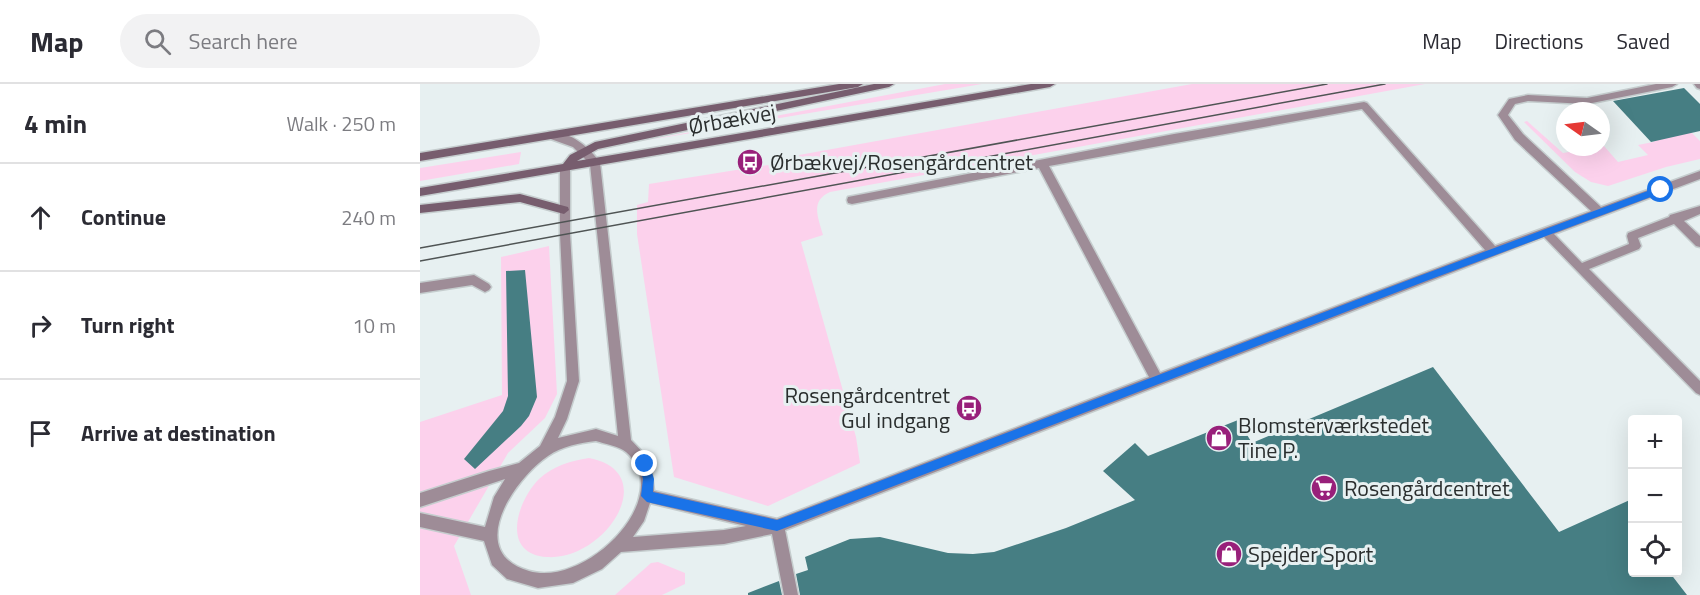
<!DOCTYPE html>
<meta charset="utf-8">
<style>
:root{--surface:#fff;--page:#f2f2f3;--text:#2b2b33;--muted:#7c7c81;--line:#e1e1e2}
body{margin:0;font-family:"Titillium Web",sans-serif;background:var(--page);color:var(--text)}
.controls{position:absolute;right:18px;bottom:18px;display:grid;overflow:hidden;border-radius:6px;box-shadow:0 6px 24px #0002}
.controls button{width:54px;height:54px;display:grid;place-items:center;padding:0;border:0;border-bottom:2px solid var(--line);background:var(--surface);color:var(--text);font:30px sans-serif}
.compass{position:absolute;left:1136px;top:18px;width:54px;height:54px;border-radius:50%;background:var(--surface);box-shadow:0 6px 24px #0002;rotate:284deg}
.stop{position:absolute;width:18px;height:18px;margin:-14px;border:4px solid #1a73e8;border-radius:50%;background:#fff}
.stop.end{background:#1a73e8;border-color:#fff;box-shadow:0 2px 6px #0008}
.list{margin:0;padding:0;list-style:none}
h2{display:flex;justify-content:space-between;align-items:center;height:78px;margin:0;padding:0 24px;font-size:26px}
h2 small{font-size:20px;font-weight:400;color:var(--muted)}
.list li{display:grid;grid-template-columns:39px 1fr auto;gap:18px;align-items:center;box-sizing:border-box;height:108px;padding:0 24px;border-top:2px solid var(--line)}
.list b{display:block;font-size:22px;white-space:nowrap}
.list em{font-size:20px;font-style:normal;color:var(--muted)}
.icon{flex:none;width:33px;height:33px;fill:none;stroke:currentColor;stroke-width:2;stroke-linecap:round;stroke-linejoin:round}
.map{position:relative;flex:none;width:1280px;height:511px;overflow:hidden}
header{display:flex;align-items:center;gap:36px;box-sizing:border-box;height:84px;padding:0 30px;background:var(--surface);border-bottom:2px solid var(--line)}
header strong{font-size:28px}
nav{display:flex;gap:33px;margin-inline-start:auto;font-size:21px}
.search{width:420px;height:54px;background:var(--page);display:flex;align-items:center;gap:15px;box-sizing:border-box;padding:0 21px;border-radius:33px;color:var(--muted);font-size:22px}
main{display:flex}
aside{flex:1;background:var(--surface)}
.map>svg:first-child{display:block}
.green{fill:#fcd1ec}
.building{fill:#467e83}
.lines{fill:none;stroke-linecap:round;stroke-linejoin:round}
.lane-casing{stroke:#c5cdce;stroke-width:3}
.secondary-casing{stroke:#c5cdce;stroke-width:3}
.lane{fill:#9e8c97;fill-rule:evenodd}
.secondary{fill:#775d6e;fill-rule:evenodd}
.tram{stroke:#4f5454;stroke-width:1.5}
.route{fill:#1a73e8}
.labels{text-anchor:middle;stroke-width:6;stroke-linejoin:round;paint-order:stroke}
.street-label{font-size:22px;fill:#2a2e2e;stroke:#e7f0f1}
.poi-label{font-size:22px;fill:#2a2e2e;stroke:#e7f0f1;text-anchor:start}
</style>
<header>
<strong>Map</strong>
<div class="search"><svg class="icon" aria-label="search" viewBox="0 0 24 24"><circle cx="10" cy="10" r="6"/><path d="M15 15l6 6"/></svg>Search here</div>
<nav><a>Map</a><a>Directions</a><a>Saved</a></nav>
</header>
<main>
<aside>
<h2>4 min<small>Walk · 250 m</small></h2>
<ul class="list">
<li><svg class="icon" aria-label="ahead" viewBox="0 0 24 24"><path d="M12 20V5M6 11l6-6 6 6"/></svg><div><b>Continue</b></div><em>240 m</em></li>
<li><svg class="icon" aria-label="right" viewBox="0 0 24 24"><path d="M7 20v-9h11M14 6l5 5-5 5"/></svg><div><b>Turn right</b></div><em>10 m</em></li>
<li><svg class="icon" aria-label="arrive" viewBox="0 0 24 24"><path d="M6 21V4h12l-3 4 3 4H6"/></svg><div><b>Arrive at destination</b></div></li>
</ul>
</aside>
<div class="map">
<svg width="1280" height="511" viewBox="0 0 1280 511">
<rect width="100%" height="100%" fill="#e7f0f1"/>
<!-- green -->
<path class="green" d="M525 0H562L223 57Z
M772 0H1005L410 108C390 117 398 133 403 151L381 158 436 353 440 379 348 422 254 393 217 150V121L228 118 229 100 379 76V71Z
M1107 37 1143 69 1184 62 1198 78 1228 71 1218 61 1233 58 1266 43 1280 57V75L1246 83 1188 102 1171 98 1155 88 1104 38Z
M101 68 99 80 0 97V84Z
M129 162 137 310 125 334 88 369 34 462 51 511H0V338L82 311 81 173Z
M169 374C243 388 185 477 127 473 80 470 97 417 119 395 133 382 150 377 169 374Z
M238 478 265 489V500L242 511H195L231 479Z"/>
<!-- building -->
<path class="building" d="M1264 4 1280 20V47L1231 58 1193 17Z
M105 186 117 313 109 332 101 342 55 385 44 375 83 327 88 312 86 187Z
M1013 283 1139 448 1212 415V489H1250L1267 511H380L376 490 388 486 385 473 430 455 460 453 528 469 553 470 574 468 646 444 715 416 683 387 715 359 728 372 818 336 832 359Z
M359 497 362 511H328V509Z"/>
<g class="lines">
<defs>
<path id="lane" d="M1236 0H1257L1252 3 1167 20 1108 17 1095 20 1088 31 1103 50 1181 123 1280 87V95L1134 150 1162 179 1209 160 1207 152 1208 149 1249 133 1250 131 1280 122V130L1264 137 1280 152V163L1276 162 1254 140 1218 154 1221 162 1219 165 1169 185 1280 297V311L1276 309 1124 153 365 446 378 511H364L352 450 304 460 201 468 182 485 153 499 118 504 87 495 72 481 64 457 0 443V429L65 443 74 413 85 395 0 423V409L69 387 99 379 120 362 135 333 147 297 140 150V84L145 80 150 84V150L159 297 147 335 138 354 176 345 198 352 170 80 153 63 128 54V48C148 46 170 63 180 79L211 356 230 376 234 407 357 435 729 293 619 84 432 120 428 119 427 116 428 113 754 50 944 18 947 19 1075 162 1171 127 1095 56 1078 31 1089 15 1108 11 1167 14ZM942 25 1065 166 740 289 629 82ZM176 357C185 360 199 362 206 368 257 412 167 504 109 487 44 468 94 395 128 372 142 362 160 359 176 357ZM230 419 326 442 304 446 213 453 224 437Z
M1274 0H1280V5L1277 4Z
M54 191 69 200 71 203 69 206 65 208 52 201 0 209V199Z"/>
<path id="secondary" d="M419 0H443L438 3 0 77V69Z
M454 0H474L469 3 178 65 157 77 611 0H635L630 3 0 112V104L143 80 150 71 175 58Z
M100 110 148 123 149 126 144 130 100 118 0 129V121Z"/>
</defs>
<!-- lane casing -->
<use href="#lane" class="lane-casing"/>
<!-- secondary casing -->
<use href="#secondary" class="secondary-casing"/>
<!-- lane -->
<use href="#lane" class="lane"/>
<!-- secondary -->
<use href="#secondary" class="secondary"/>
<!-- tram -->
<path class="tram" d="M0 164 907 0
M0 177 965 0"/>
</g>
<!-- route -->
<path class="route" d="M1241 102 1245 106 1244 108 1006 197 357 447 227 418 221 412 223 395 219 380 225 374 228 376 234 395 233 408 357 436 999 192Z"/>
<!-- icons -->
<defs>
<symbol id="bus-disc" viewBox="-11 -11 22 22"><circle r="9.5" fill="#98207a" stroke="#e7f0f1"/><path d="M-5-6H5V4H4V6H2V4H-2V6H-4V4H-5ZM-3.5-4V0h7V-4ZM-3.5 1.2v1.5H-2V1.2ZM2 1.2v1.5H3.5V1.2Z" fill="#fff"/></symbol>
<symbol id="shop-disc" viewBox="-11 -11 22 22"><circle r="9.5" fill="#98207a" stroke="#e7f0f1"/><path d="M-5-2.5h2.3a2.7 3.5 0 0 1 5.4 0H5L5.5 6h-11ZM-1.5-2.5h3a1.5 2.3 0 0 0-3 0Z" fill="#fff"/></symbol>
<symbol id="supermarket-disc" viewBox="-11 -11 22 22"><circle r="9.5" fill="#98207a" stroke="#e7f0f1"/><path d="M-6-5.5h2.5l.6 2H6L4.5 2H-2.5L-4.4-4H-6ZM-1.5 3.2a1.3 1.3 0 1 0 .1 0ZM3 3.2a1.3 1.3 0 1 0 .1 0Z" fill="#fff"/></symbol>
</defs>
<g fill-rule="evenodd">
<use href="#bus-disc" x="315" y="63" width="30" height="30"/>
<use href="#bus-disc" x="534" y="309" width="30" height="30"/>
<use href="#shop-disc" x="784" y="339" width="30" height="30"/>
<use href="#supermarket-disc" x="889" y="389" width="30" height="30"/>
<use href="#shop-disc" x="794" y="455" width="30" height="30"/>
</g>
<g class="labels">
<!-- street labels -->
<g class="street-label">
<text transform="translate(312 35) rotate(-10)" y="8">Ørbækvej</text>
</g>
<!-- poi labels -->
<g class="poi-label">
<text x="350" y="86">Ørbækvej/Rosengårdcentret</text>
<text x="530" y="319" text-anchor="end">Rosengårdcentret<tspan x="530" dy="25">Gul indgang</tspan></text>
<text x="818" y="349">Blomsterværkstedet<tspan x="818" dy="25">Tine P.</tspan></text>
<text x="924" y="412">Rosengårdcentret</text>
<text x="828" y="478">Spejder Sport</text>
</g>
</g>
</svg>
<div class="controls">
<button>+</button>
<button>−</button>
<button><svg class="icon" aria-label="locate" viewBox="0 0 24 24"><circle cx="12" cy="12" r="6"/><path d="M12 2v4M12 18v4M2 12h4M18 12h4"/></svg></button>
</div>
<svg class="compass" viewBox="-18 -18 36 36"><path d="M0-13l5 13h-10z" fill="#e53935"/><path d="M0 13l5-13h-10z" fill="#7c7c81"/></svg>
<div class="stop" style="left:1241px;top:106px"></div>
<div class="stop end" style="left:225px;top:380px"></div>
</div>
</main>
